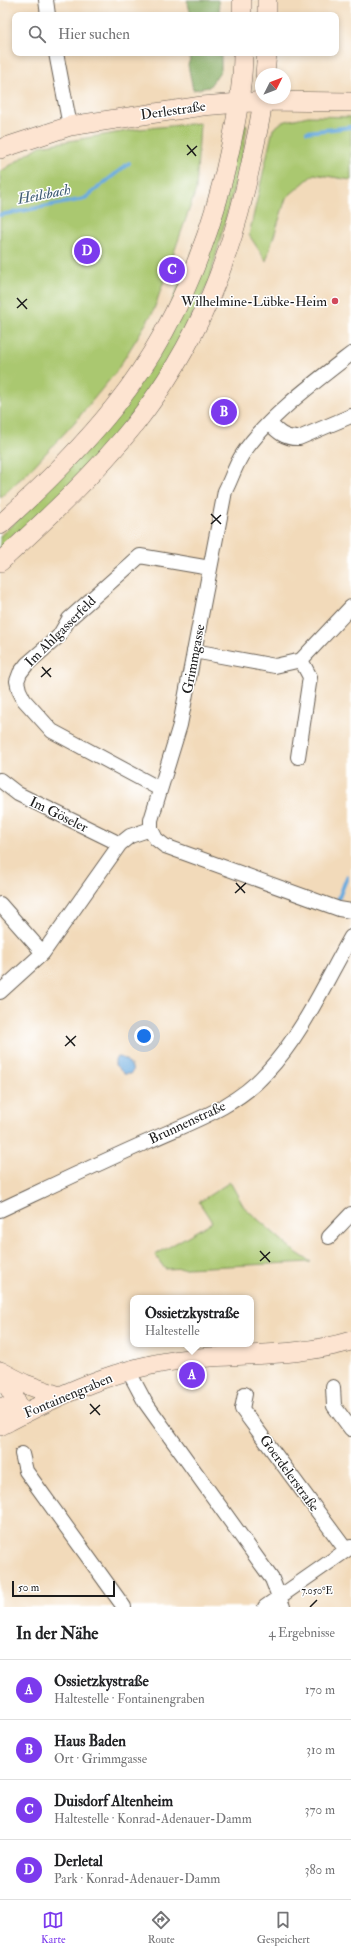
<!DOCTYPE html>
<html lang="de">
<meta charset="utf-8">
<style>
:root{--surface:#fff;--page:#f2f2f2;--text:#202124;--muted:#757577;--line:#e0e0e0;--accent:#7c3aed}
body{margin:0;font-family:"IM FELL Double Pica",serif;background:var(--page);color:var(--text)}
.compass{position:absolute;left:255px;top:68px;width:36px;height:36px;border-radius:50%;background:var(--surface);box-shadow:0 2px 6px #0003;rotate:48deg}
.scale{position:absolute;left:12px;bottom:10px;width:103px;box-sizing:border-box;padding-left:4px;border:2px solid #1c1c1c;border-top:0;font-size:11px;line-height:14px;white-space:nowrap;color:#1c1c1c;-webkit-text-stroke:3px #fff;paint-order:stroke}
.you{position:absolute;left:144px;top:1036px;width:14px;height:14px;margin:-10px;border:3px solid #fff;border-radius:50%;background:#1a73e8;box-shadow:0 0 0 6px #1a73e833}
.badge{display:grid;place-items:center;width:26px;height:26px;border-radius:50%;background:var(--accent);color:#fff;font-size:13px;font-weight:700}
.pin{position:absolute;translate:-50% -50%;border:2px solid #fff;box-shadow:0 1px 4px #0006}
.popup{position:absolute;left:130px;top:1295px;width:124px;height:52px;box-sizing:border-box;display:grid;place-content:center;border-radius:8px;background:var(--surface);filter:drop-shadow(0 1px 3px #0005);font-size:13px;white-space:nowrap;color:var(--muted)}
.popup b{font-size:15px;color:var(--text)}
.popup::after{content:'';position:absolute;left:50%;top:100%;margin-left:-8px;border:8px solid transparent;border-top-color:var(--surface)}
.list{margin:0;padding:0;list-style:none}
h2{display:flex;justify-content:space-between;align-items:center;height:52px;margin:0;padding:0 16px;font-size:17px}
h2 small{font-size:13px;font-weight:400;color:var(--muted)}
.list li{display:grid;grid-template-columns:26px 1fr auto;gap:12px;align-items:center;box-sizing:border-box;height:60px;padding:0 16px;border-top:1px solid var(--line)}
.list b{display:block;font-size:15px;white-space:nowrap}
.list p{margin:0;font-size:13px;white-space:nowrap;color:var(--muted)}
.list em{font-size:13px;font-style:normal;color:var(--muted)}
.icon{flex:none;width:22px;height:22px;fill:none;stroke:currentColor;stroke-width:2;stroke-linecap:round;stroke-linejoin:round}
.map{position:relative;flex:none;width:351px;height:1607px;overflow:hidden}
.search{position:absolute;background:var(--surface);box-shadow:0 2px 6px #0003;left:12px;right:12px;top:12px;height:44px;display:flex;align-items:center;gap:10px;box-sizing:border-box;padding:0 14px;border-radius:8px;color:var(--muted);font-size:15px}
.sheet{height:292px;background:var(--surface)}
nav{display:flex;justify-content:space-around;align-items:center;box-sizing:border-box;height:56px;border-top:1px solid var(--line);background:var(--surface);font-size:11px;color:var(--muted)}
nav a{display:grid;justify-items:center;gap:2px}
nav .on{color:var(--accent)}
.map>svg:first-child{display:block}
.green{fill:#aac86f;stroke:#637246}
.forest{fill:#87ac62;stroke:#52643f}
.water{fill:#6cacdf;stroke:#44647e}
.lines{fill:none;stroke-linecap:round;stroke-linejoin:round}
.stream{stroke:#6cacdf;stroke-width:4}
.street-casing{stroke:#675e53;stroke-width:16}
.secondary-casing{stroke:#675e53;stroke-width:20}
.street{stroke:#fff;stroke-width:14}
.secondary{stroke:#fde4d1;stroke-width:19}
.ticks{fill:none;stroke:#1c1c1c;stroke-width:1.5}
.poi-dot{fill:#d1495b;stroke:#fff;stroke-width:1.5}
.labels{text-anchor:middle;stroke-width:3;stroke-linejoin:round;paint-order:stroke}
.street-label{font-size:14px;fill:#1c1c1c;stroke:#fff}
.poi-label{font-size:14px;fill:#1c1c1c;stroke:#fff;text-anchor:end}
.water-label{font-size:15px;font-style:italic;fill:#405d74;stroke:#fff}
.ticks-label{font-size:10px;text-anchor:middle;fill:#1c1c1c;stroke:#fff;stroke-width:3;stroke-linejoin:round;paint-order:stroke}
</style>
<div class="map">
<svg width="351" height="1607" viewBox="0 0 351 1607">
<rect width="100%" height="100%" fill="#fff"/>
<filter id="ink" filterUnits="userSpaceOnUse"><feTurbulence type="fractalNoise" baseFrequency=".025" numOctaves="2"/><feDisplacementMap in="SourceGraphic" scale="8" xChannelSelector="R" yChannelSelector="G"/><feConvolveMatrix kernelMatrix="1 2 1 2 8 2 1 2 1" color-interpolation-filters="sRGB"/></filter>
<filter id="wash" filterUnits="userSpaceOnUse"><feTurbulence type="fractalNoise" baseFrequency=".012" numOctaves="4" result="noise"/><feDisplacementMap in="SourceGraphic" scale="16" xChannelSelector="R" yChannelSelector="G"/><feGaussianBlur stdDeviation="0.9" result="paint"/><feColorMatrix in="noise" values="0 0 0 0 0 0 0 0 0 0 0 0 0 0 0 0 0 1.4 0 .05"/><feComposite in="paint" operator="in"/></filter>
<g filter="url(#wash)">
<rect width="100%" height="100%" fill="#f2daba"/>
<!-- green -->
<path class="green" d="M308 116 351 117V180L314 174 286 198 266 261 249 235 273 129 282 122Z
M200 123 196 190 153 312 116 372 73 424 30 470 0 498V172L40 146 139 129Z
M245 124 247 125 244 147 234 187 209 282 167 365 131 416 84 471 0 551V536L22 516 135 391Z
M230 1182 244 1207 294 1251 311 1262 165 1269 155 1255 212 1222 199 1202Z"/>
<!-- forest -->
<path class="forest" d="M187 0H218L220 15H191Z
M192 53H221V70L209 87 193 90 188 65Z"/>
<!-- water -->
<path class="water" d="M118 1057C124 1057 132 1064 133 1071L130 1074H124L115 1065V1059Z"/>
<g class="lines">
<!-- stream -->
<path class="stream" d="M307 132 351 127
M0 215 84 199 129 163
M338 900 347 877"/>
</g>
</g>
<g filter="url(#ink)">
<g class="lines">
<defs>
<path id="street" d="M46 0 48 15
M56 53 70 126
M269 423C278 432 285 439 299 438L351 416
M194 651 275 666 301 660 351 607
M298 757 310 677 301 660
M0 780 18 794 120 844
M160 789 52 731 24 700 19 690 17 681 20 673 27 664 59 636 69 619 140 556 210 568
M151 829 156 839 165 846 339 909 351 911
M0 904 43 953
M0 992 43 953 120 844 130 836 151 829V820L180 725 225 491C231 480 235 466 242 455 265 419 316 381 351 354
M0 1210C49 1187 99 1163 149 1141 190 1122 235 1108 266 1073 302 1035 325 983 351 937
M329 1237 351 1214
M128 1370 145 1402 272 1579 283 1607
M333 1387 334 1406 351 1429
M245 1394 242 1409 346 1550
M22 1454 26 1471 124 1607
M265 1607 351 1547"/>
<path id="secondary" d="M242 0V15
M267 0V15
M265 74 267 53
M0 149 70 126 202 106 263 101 351 102
M0 525C41 488 81 449 115 406 176 329 213 235 232 140 238 111 243 83 243 53
M0 562C48 518 95 474 135 424 197 345 231 260 251 163 255 142 261 120 263 98
M0 1371 25 1384 59 1396
M0 1371 23 1414
M0 1407 8 1422
M0 1426C60 1394 120 1366 188 1359 242 1353 298 1357 351 1341"/>
</defs>
<!-- street casing -->
<use href="#street" class="street-casing"/>
<!-- secondary casing -->
<use href="#secondary" class="secondary-casing"/>
<!-- street -->
<use href="#street" class="street"/>
<!-- secondary -->
<use href="#secondary" class="secondary"/>
</g>
</g>
<!-- ticks -->
<path class="ticks" d="M187 145 196 156M187 155 197 146M17 298 27 309M17 308 27 299M211 514 221 524M211 524 221 515M42 667 51 677M41 677 51 668M236 883 245 893M235 893 246 883M66 1036 75 1046M65 1046 76 1036M260 1251 270 1262M260 1261 270 1252M90 1404 100 1415M90 1414 100 1405M310 1607 317 1600"/>
<!-- markers -->
<circle class="poi-dot" cx="335" cy="301" r="4"/>
<g class="labels">
<!-- street labels -->
<g class="street-label">
<text transform="translate(173 110) rotate(-8)" y="5">Derlestraße</text>
<text transform="translate(60 631) rotate(-45)" y="5">Im Ahlgasserfeld</text>
<text transform="translate(193 659) rotate(-79)" y="5">Grimmgasse</text>
<text transform="translate(59 814) rotate(26)" y="5">Im Göseler</text>
<text transform="translate(187 1122) rotate(-25)" y="5">Brunnenstraße</text>
<text transform="translate(68 1395) rotate(-23)" y="5">Fontainengraben</text>
<text transform="translate(290 1473) rotate(54)" y="5">Goerdelerstraße</text>
</g>
<!-- poi labels -->
<g class="poi-label">
<text x="327" y="306">Wilhelmine-Lübke-Heim</text>
</g>
<!-- water labels -->
<g class="water-label">
<text transform="translate(44 194) rotate(-11)" y="5">Heilsbach</text>
</g>
</g>
<g class="ticks-label">
<text x="317" y="1594">7.050°E</text>
</g>
</svg>
<svg class="compass" viewBox="-18 -18 36 36"><path d="M0-13l5 13h-10z" fill="#e53935"/><path d="M0 13l5-13h-10z" fill="#757577"/></svg>
<div class="scale">50 m</div>
<div class="you"></div>
<div class="pin badge" style="left:192px;top:1375px">A</div>
<div class="popup"><b>Ossietzkystraße</b>Haltestelle</div>
<div class="pin badge" style="left:224px;top:412px">B</div>
<div class="pin badge" style="left:172px;top:270px">C</div>
<div class="pin badge" style="left:87px;top:251px">D</div>
<div class="search"><svg class="icon" aria-label="search" viewBox="0 0 24 24"><circle cx="10" cy="10" r="6"/><path d="M15 15l6 6"/></svg>Hier suchen</div>
</div>
<section class="sheet">
<h2>In der Nähe<small>4 Ergebnisse</small></h2>
<ul class="list">
<li><span class="badge">A</span><div><b>Ossietzkystraße</b><p>Haltestelle · Fontainengraben</p></div><em>170 m</em></li>
<li><span class="badge">B</span><div><b>Haus Baden</b><p>Ort · Grimmgasse</p></div><em>310 m</em></li>
<li><span class="badge">C</span><div><b>Duisdorf Altenheim</b><p>Haltestelle · Konrad-Adenauer-Damm</p></div><em>370 m</em></li>
<li><span class="badge">D</span><div><b>Derletal</b><p>Park · Konrad-Adenauer-Damm</p></div><em>380 m</em></li>
</ul>
</section>
<nav>
<a class="on"><svg class="icon" aria-label="map" viewBox="0 0 24 24"><path d="M3 6l6-2 6 2 6-2v14l-6 2-6-2-6 2zM9 4v14M15 6v14"/></svg>Karte</a>
<a><svg class="icon" aria-label="directions" viewBox="0 0 24 24"><path d="M12 3l9 9-9 9-9-9zM9 14v-3h6M13 9l2 2-2 2"/></svg>Route</a>
<a><svg class="icon" aria-label="saved" viewBox="0 0 24 24"><path d="M7 4h10v16l-5-4-5 4z"/></svg>Gespeichert</a>
</nav>
